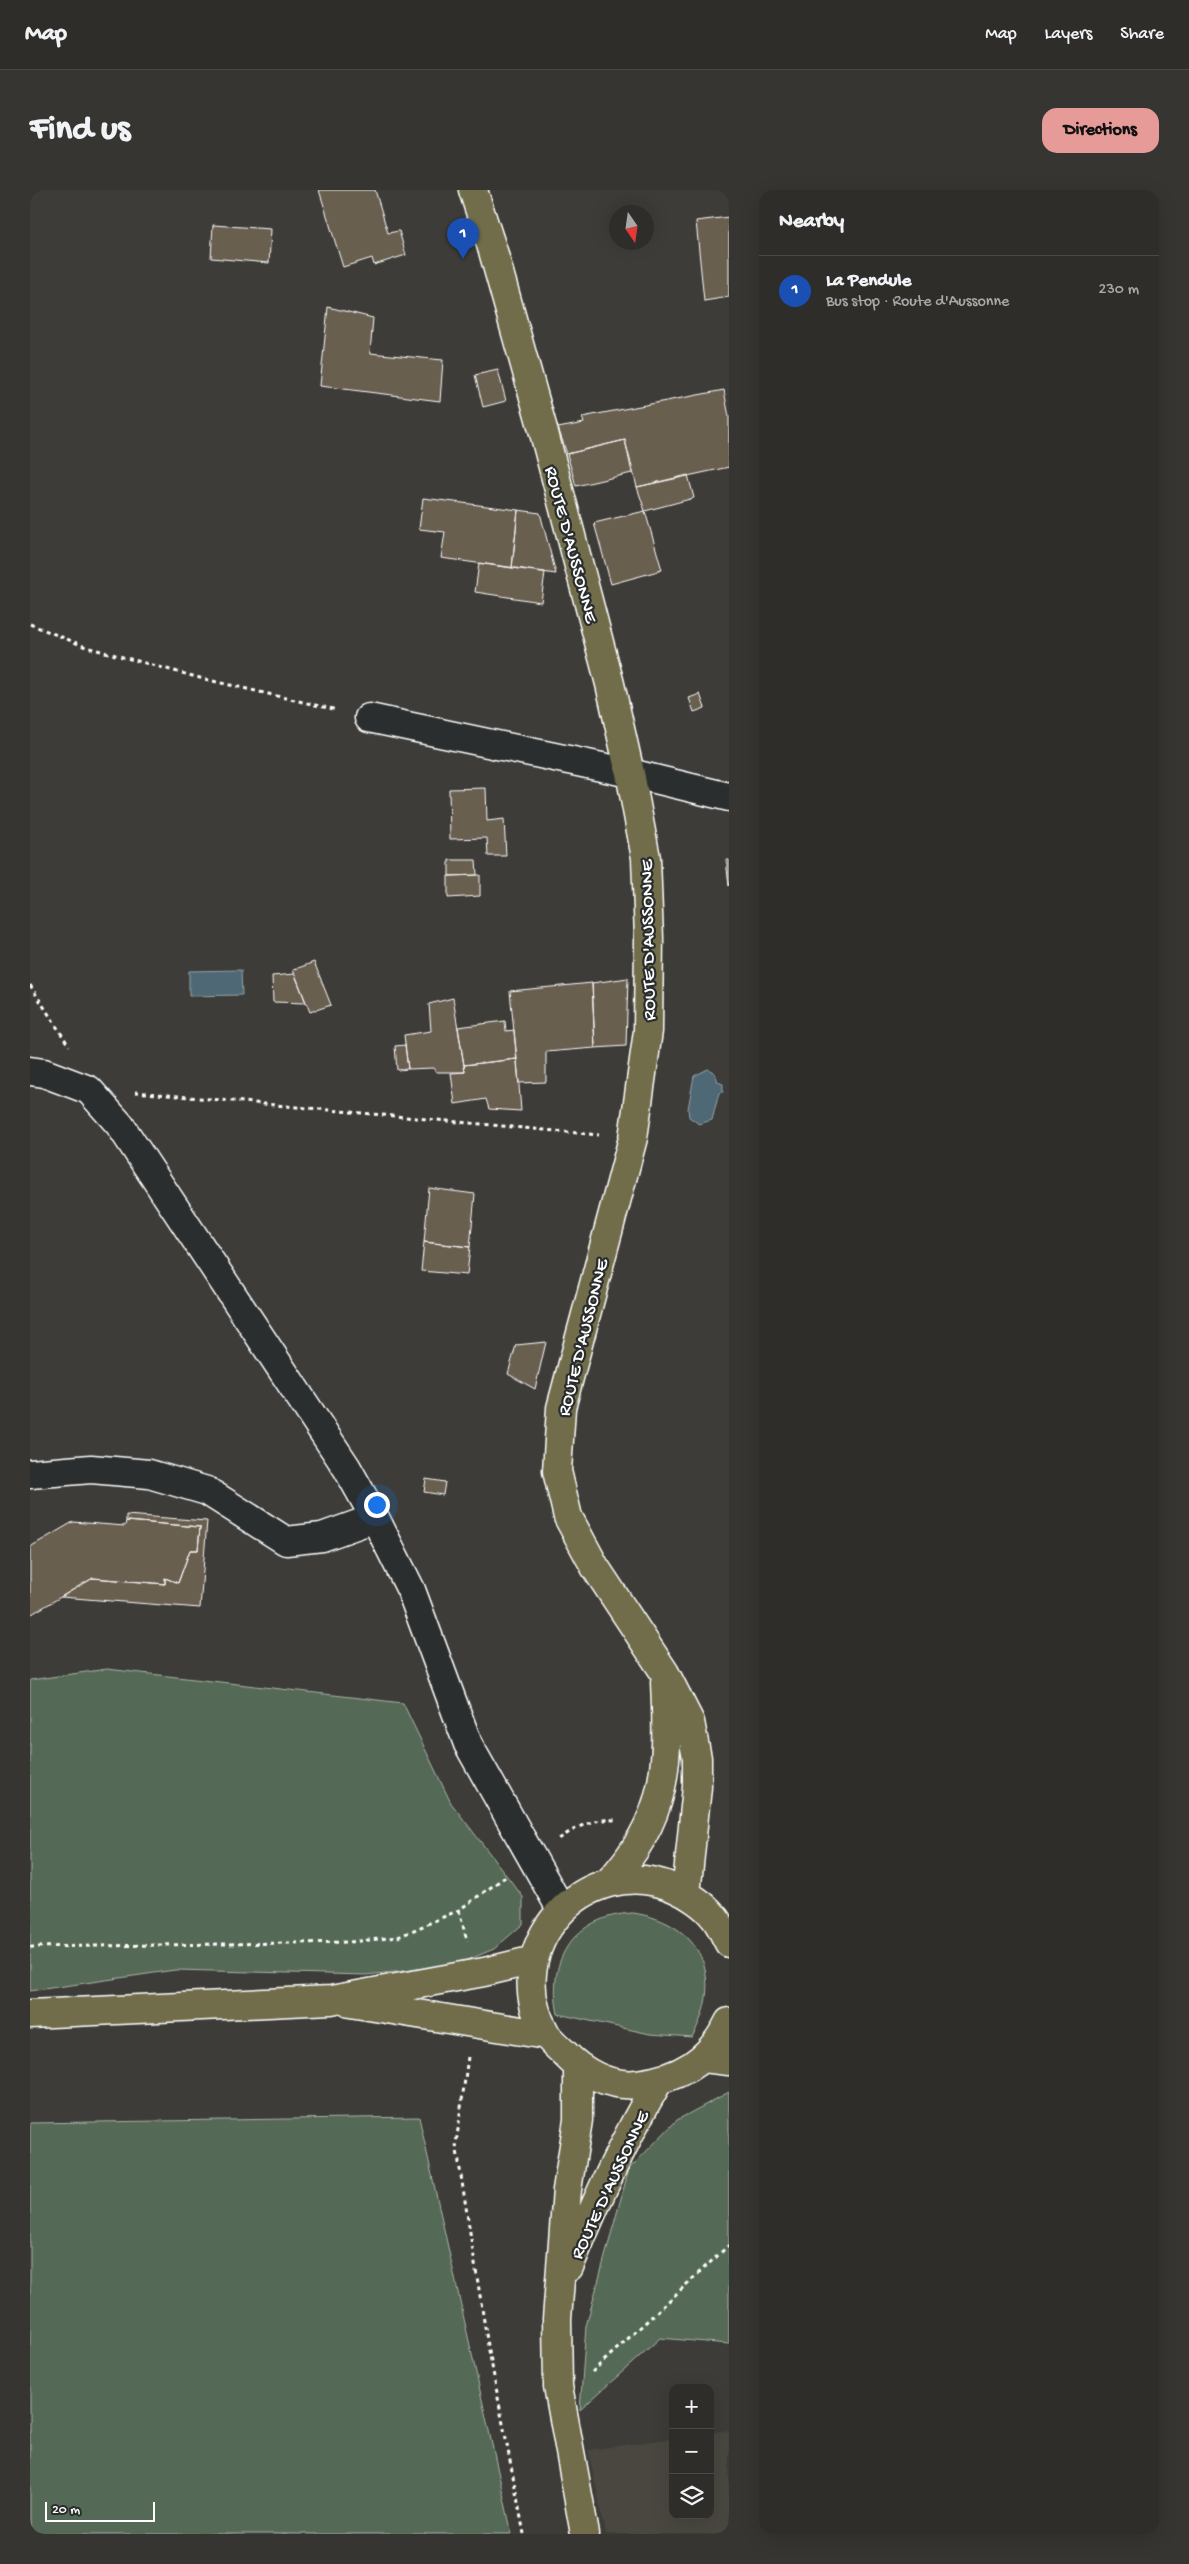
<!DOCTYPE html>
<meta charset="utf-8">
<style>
:root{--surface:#2e2d2a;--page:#363532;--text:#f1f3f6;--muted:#a7a8a8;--line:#494947;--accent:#e69b98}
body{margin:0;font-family:"Gochi Hand",sans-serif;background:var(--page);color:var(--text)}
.controls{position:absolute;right:15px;bottom:15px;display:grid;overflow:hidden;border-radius:10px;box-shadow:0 5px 20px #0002}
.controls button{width:45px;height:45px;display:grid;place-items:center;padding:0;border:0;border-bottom:1px solid var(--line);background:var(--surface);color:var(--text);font:25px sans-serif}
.compass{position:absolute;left:579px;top:15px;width:45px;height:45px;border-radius:50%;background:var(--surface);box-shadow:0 5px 20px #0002;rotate:167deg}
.scale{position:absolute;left:15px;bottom:12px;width:110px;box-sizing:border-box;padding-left:5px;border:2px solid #fff;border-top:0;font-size:14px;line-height:18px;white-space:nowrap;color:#fff;-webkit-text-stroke:4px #2a2d2e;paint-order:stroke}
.you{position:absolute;left:346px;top:1314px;width:18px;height:18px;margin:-12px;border:4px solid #fff;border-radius:50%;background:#1a73e8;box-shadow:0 0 0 8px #1a73e833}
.badge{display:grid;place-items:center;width:32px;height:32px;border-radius:50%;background:var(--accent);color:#fff;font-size:16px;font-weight:700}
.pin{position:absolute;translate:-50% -41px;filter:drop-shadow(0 1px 2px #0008)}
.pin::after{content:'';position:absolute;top:26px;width:18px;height:15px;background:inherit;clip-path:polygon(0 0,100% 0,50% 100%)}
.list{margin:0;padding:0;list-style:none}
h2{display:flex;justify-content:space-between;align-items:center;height:65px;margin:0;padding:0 20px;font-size:21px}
h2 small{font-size:16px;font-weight:400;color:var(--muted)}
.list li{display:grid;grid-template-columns:32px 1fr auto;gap:15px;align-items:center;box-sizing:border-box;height:70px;padding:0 20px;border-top:1px solid var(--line)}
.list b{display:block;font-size:19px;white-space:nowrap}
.list p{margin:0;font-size:16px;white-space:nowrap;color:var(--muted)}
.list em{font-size:16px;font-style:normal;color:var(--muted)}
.icon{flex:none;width:28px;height:28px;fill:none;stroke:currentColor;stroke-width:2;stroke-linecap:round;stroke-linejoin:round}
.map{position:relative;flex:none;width:699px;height:2344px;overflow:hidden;border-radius:15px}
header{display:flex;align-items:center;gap:30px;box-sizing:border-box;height:70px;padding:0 25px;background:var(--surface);border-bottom:1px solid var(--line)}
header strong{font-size:24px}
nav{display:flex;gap:28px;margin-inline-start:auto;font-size:18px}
.intro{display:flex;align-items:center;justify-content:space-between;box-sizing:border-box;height:120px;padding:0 30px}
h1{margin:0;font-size:35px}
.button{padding:12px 22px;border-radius:15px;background:var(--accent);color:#111;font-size:18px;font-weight:700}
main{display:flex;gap:30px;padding:0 30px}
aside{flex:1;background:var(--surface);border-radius:15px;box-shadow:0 5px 20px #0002}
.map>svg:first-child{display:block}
.built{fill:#4a463f}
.green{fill:#556a56;stroke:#aab4aa}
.water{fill:#4f6874;stroke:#95a4ac}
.building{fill:#695e50;stroke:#fff}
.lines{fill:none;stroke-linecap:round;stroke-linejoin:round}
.minor-casing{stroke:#fff;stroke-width:31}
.major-casing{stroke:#fff;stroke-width:31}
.path{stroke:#fff;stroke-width:3;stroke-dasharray:4 4;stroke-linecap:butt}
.minor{stroke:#2a2d2e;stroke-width:28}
.major{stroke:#716d4b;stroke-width:28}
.labels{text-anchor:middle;stroke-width:4.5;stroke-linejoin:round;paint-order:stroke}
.street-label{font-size:19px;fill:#fff;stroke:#2a2d2e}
</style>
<header>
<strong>Map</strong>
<nav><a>Map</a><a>Layers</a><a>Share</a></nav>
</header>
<div class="intro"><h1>Find us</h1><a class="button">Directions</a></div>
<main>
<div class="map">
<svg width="699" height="2344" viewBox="0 0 699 2344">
<rect width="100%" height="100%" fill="#3d3c38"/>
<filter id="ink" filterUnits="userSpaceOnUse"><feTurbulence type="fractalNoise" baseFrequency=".02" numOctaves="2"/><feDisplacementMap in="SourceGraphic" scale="10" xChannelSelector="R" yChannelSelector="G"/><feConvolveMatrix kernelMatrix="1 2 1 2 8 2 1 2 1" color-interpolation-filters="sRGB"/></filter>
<g filter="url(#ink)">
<!-- built -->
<path class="built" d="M699 2240V2344H576L558 2260 643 2248V2325H680V2243Z"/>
<!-- green -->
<path class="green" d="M77 1479 373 1513 421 1613 493 1707V1734L464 1759 423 1776 335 1785 145 1780 0 1801V1490Z
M603 1723C672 1733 695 1788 662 1847L620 1844 528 1824C516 1768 545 1726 603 1723Z
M699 1902V2154L630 2148 550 2220 556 2136 599 1979 647 1930Z
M389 1927 482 2344H0V1933Z"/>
<!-- water -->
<path class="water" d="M211 780 212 805 159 806V781Z
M678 879 685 883 688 892 693 894V902L689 903 682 930 669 934 659 927 658 919 664 886Z"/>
<!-- building -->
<path class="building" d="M289 0H345L358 43 369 41 376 65 344 75 342 68 313 77Z
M699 27V107L674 111 666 31Z
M183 35 241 39 239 73 181 68Z
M298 117 343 128 340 163 413 170 410 211 290 196Z
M468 180 476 211 453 217 445 185Z
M694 200 699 227V277L607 297 595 250 537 264 528 238 554 233 552 227Z
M595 250 602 283 546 296 537 264Z
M658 285 664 308 615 321 607 297Z
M393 308 488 320 482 378 411 368 415 342 389 339Z
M488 320 510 323 526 384 482 378Z
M615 321 632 380 581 394 564 333Z
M449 373 515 382 511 412 445 402Z
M670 504 675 518 664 522 659 508Z
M456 598 457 631 474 629 476 666H458L457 648 420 649 419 599Z
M419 670H446L447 685 419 686Z
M696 670H699V696Z
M450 685V706L418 708V686Z
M284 772 301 815 280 822 263 780Z
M265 784 276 813 243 812 242 786Z
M598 788 596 856 565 858 562 793Z
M562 793 565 858 516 862V892L489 893 480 801Z
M423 808 435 882H406L403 878 378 879 374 845 401 841 399 814Z
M475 831 476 841 484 840 487 869 434 875 428 837Z
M375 855 378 879 367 880 365 856Z
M487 869 491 921 459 919 456 909 425 914 421 883 435 882 434 875Z
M399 998 445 1004 440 1057 394 1052Z
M394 1052 440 1057 437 1085 391 1081Z
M516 1152 505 1199 478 1184 486 1155Z
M396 1289 415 1292 413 1305 394 1302Z
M96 1325 177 1331 170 1418 31 1407 63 1388 135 1394V1388L148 1393 160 1360H168L170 1337 96 1331Z
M96 1331 170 1337 168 1360H160L148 1393 135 1388V1394L63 1388 0 1425V1357L43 1332 95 1336Z"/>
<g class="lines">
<defs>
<path id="minor" d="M339 528 600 583 699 607
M0 881 14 883 59 900 90 935 317 1278 345 1328 381 1400 438 1554 531 1719
M0 1284 61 1279 119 1284 177 1301 256 1351 292 1347 345 1328"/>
<path id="major" d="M443 0 463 61 514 243 580 494 600 583 616 668 619 748 618 841 603 948 531 1218 527 1281 538 1327 565 1377 635 1483 660 1532 667 1568V1597L656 1704
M578 1693C638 1629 639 1575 635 1492
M699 1753C694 1744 690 1734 684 1727 675 1715 658 1704 644 1698 555 1660 466 1759 516 1844 520 1851 528 1857 534 1863 552 1882 579 1897 607 1894 649 1889 680 1871 699 1832
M320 1813 516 1845
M0 1824 301 1810 454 1782 504 1770
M673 1868 699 1871
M548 1878V1930L537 2000 527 2129 528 2196 555 2344
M539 2077C565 2013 593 1951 628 1892"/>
</defs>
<!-- minor casing -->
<use href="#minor" class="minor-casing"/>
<!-- major casing -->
<use href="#major" class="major-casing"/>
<!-- path -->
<path class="path" d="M0 434 56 457 170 488 307 520
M0 795 39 856
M105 902 569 945
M529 1649C546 1637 564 1628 585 1630
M429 1720 437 1751
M0 1757 320 1752 368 1747 429 1720 475 1687
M438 1867 426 1954 457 2150 494 2344
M562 2182 699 2055"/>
<!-- minor -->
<use href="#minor" class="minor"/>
<!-- major -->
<use href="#major" class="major"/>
</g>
</g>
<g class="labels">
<!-- street labels -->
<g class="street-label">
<text transform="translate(543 354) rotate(75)" y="7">ROUTE D'AUSSONNE</text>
<text transform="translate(616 750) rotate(-91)" y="7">ROUTE D'AUSSONNE</text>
<text transform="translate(551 1147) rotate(-76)" y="7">ROUTE D'AUSSONNE</text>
<text transform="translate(578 1994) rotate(-65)" y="7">ROUTE D'AUSSONNE</text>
</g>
</g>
</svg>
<div class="controls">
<button>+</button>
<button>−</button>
<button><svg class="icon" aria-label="layers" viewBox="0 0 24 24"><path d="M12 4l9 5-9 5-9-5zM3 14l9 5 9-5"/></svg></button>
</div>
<svg class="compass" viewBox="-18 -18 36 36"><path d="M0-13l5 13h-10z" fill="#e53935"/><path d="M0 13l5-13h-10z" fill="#a7a8a8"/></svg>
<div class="scale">20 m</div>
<div class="you"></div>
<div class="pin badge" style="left:433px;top:69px;background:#1a4fb4">1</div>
</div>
<aside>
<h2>Nearby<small></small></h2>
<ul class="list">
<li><span class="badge" style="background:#1a4fb4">1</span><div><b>La Pendule</b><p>Bus stop · Route d'Aussonne</p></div><em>230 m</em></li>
</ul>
</aside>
</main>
